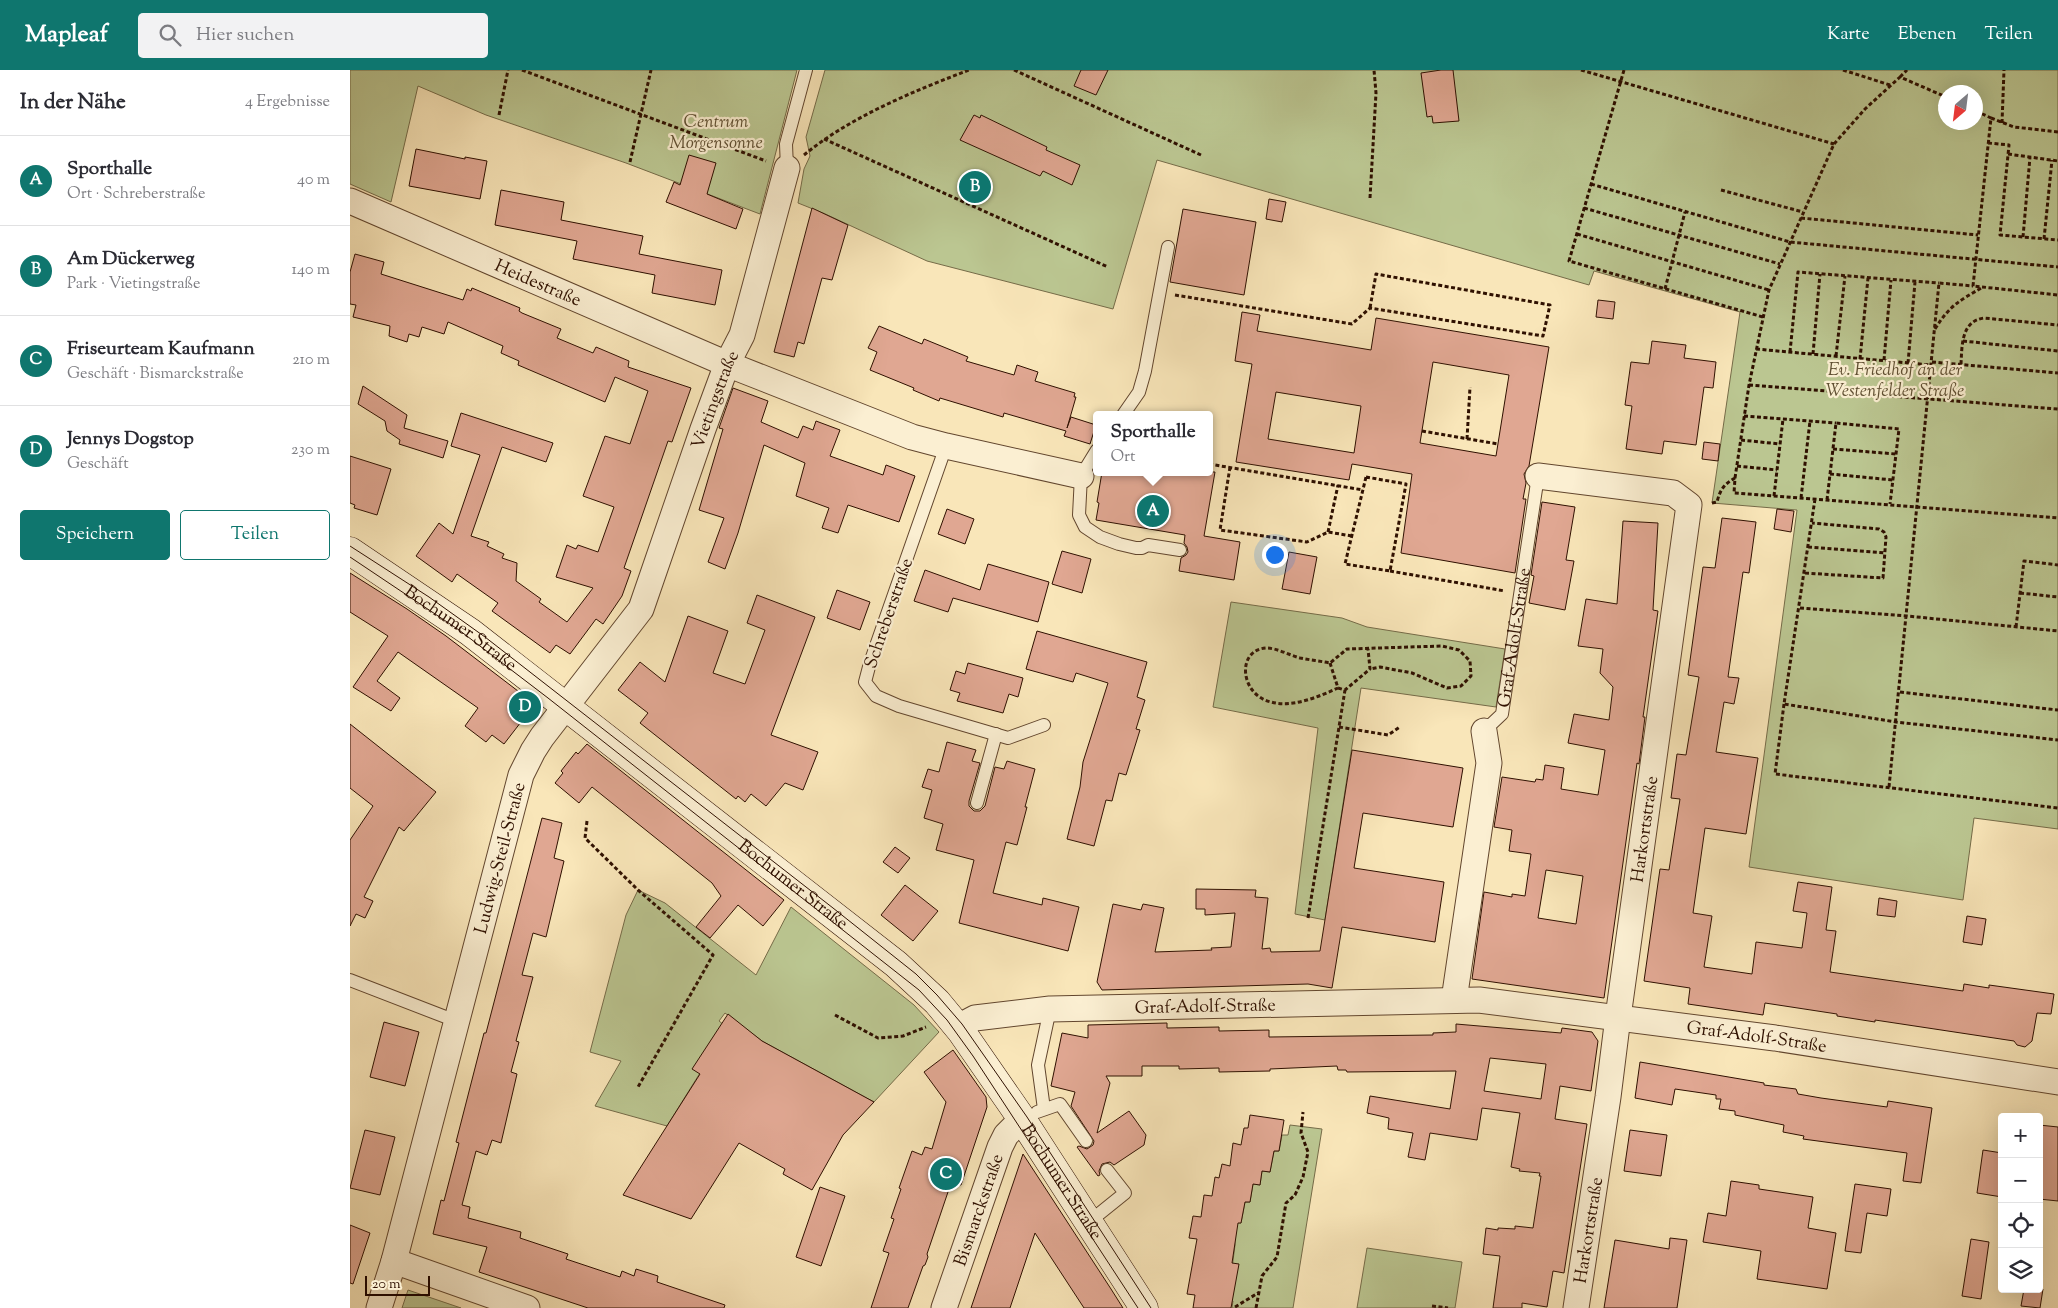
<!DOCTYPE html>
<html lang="de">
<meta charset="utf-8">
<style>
:root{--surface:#fff;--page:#f2f2f3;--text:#2b2b33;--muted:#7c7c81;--line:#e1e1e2;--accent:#0f766e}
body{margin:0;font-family:"Sorts Mill Goudy",serif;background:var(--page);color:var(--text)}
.controls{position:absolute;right:15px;bottom:15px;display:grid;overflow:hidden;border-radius:5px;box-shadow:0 5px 20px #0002}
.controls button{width:45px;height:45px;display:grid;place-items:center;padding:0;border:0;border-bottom:1px solid var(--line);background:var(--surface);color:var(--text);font:25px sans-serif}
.compass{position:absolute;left:1588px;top:15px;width:45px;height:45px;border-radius:50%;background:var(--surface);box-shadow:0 5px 20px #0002;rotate:208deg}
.scale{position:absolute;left:15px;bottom:12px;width:65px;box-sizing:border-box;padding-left:5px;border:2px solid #2f1000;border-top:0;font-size:14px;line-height:18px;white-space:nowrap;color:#2f1000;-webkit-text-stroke:4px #fbefd2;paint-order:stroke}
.you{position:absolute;left:924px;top:484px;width:18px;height:18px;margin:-12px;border:4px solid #fff;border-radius:50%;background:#1a73e8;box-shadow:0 0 0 8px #1a73e833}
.badge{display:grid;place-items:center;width:32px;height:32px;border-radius:50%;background:var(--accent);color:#fff;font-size:16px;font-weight:700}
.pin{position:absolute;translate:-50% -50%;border:2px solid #fff;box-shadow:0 1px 5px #0006}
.popup{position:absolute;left:743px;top:341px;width:120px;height:65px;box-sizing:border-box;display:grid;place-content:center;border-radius:5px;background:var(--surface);filter:drop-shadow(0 1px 4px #0005);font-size:16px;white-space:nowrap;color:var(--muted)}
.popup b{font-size:19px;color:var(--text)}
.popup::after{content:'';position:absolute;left:50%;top:100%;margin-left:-10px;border:10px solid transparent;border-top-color:var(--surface)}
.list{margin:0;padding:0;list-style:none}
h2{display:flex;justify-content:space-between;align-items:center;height:65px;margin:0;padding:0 20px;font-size:21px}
h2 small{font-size:16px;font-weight:400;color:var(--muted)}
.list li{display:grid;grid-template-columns:32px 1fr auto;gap:15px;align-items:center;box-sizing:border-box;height:90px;padding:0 20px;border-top:1px solid var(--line)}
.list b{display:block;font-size:19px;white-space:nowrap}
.list p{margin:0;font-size:16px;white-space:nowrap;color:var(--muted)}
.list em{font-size:16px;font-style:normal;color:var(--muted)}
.actions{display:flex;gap:10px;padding:15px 20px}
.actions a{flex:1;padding:11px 0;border:1px solid var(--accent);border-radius:5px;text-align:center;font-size:18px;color:var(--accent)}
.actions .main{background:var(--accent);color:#fff}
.icon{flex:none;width:28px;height:28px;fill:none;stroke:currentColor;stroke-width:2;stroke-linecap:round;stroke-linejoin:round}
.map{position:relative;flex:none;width:1708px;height:1238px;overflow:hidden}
header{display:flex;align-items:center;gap:30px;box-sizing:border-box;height:70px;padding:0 25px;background:var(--accent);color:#fff}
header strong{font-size:24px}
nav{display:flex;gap:28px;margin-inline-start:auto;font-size:18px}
.search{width:350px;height:45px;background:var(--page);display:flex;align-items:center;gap:12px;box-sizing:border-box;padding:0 18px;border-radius:5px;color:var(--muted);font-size:19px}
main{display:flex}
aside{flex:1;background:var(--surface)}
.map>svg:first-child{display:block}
.green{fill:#bbc691;stroke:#756b48;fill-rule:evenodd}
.building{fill:#e0a792;stroke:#2f1000;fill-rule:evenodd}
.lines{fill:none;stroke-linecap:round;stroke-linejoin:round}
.lane-casing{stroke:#62462e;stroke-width:14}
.street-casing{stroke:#62462e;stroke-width:27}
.secondary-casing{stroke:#2f1000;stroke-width:29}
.path{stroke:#2f1000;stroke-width:3;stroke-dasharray:4 2.5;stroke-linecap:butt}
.lane{stroke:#fbefd2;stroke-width:12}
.street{stroke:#fbefd2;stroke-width:25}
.secondary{stroke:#fbefd2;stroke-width:28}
.tram{stroke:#2f1000;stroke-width:1}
.labels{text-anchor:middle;stroke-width:4.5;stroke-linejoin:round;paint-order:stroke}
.park-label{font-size:18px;font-style:italic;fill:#605033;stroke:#fbefd2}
.street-label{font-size:18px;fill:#2f1000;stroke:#fbefd2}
</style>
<header>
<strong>Mapleaf</strong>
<div class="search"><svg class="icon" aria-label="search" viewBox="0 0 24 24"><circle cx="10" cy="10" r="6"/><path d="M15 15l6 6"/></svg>Hier suchen</div>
<nav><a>Karte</a><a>Ebenen</a><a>Teilen</a></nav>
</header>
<main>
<aside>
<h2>In der Nähe<small>4 Ergebnisse</small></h2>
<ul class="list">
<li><span class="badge">A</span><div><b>Sporthalle</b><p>Ort · Schreberstraße</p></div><em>40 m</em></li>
<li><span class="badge">B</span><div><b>Am Dückerweg</b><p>Park · Vietingstraße</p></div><em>140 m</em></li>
<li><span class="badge">C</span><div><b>Friseurteam Kaufmann</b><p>Geschäft · Bismarckstraße</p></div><em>210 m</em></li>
<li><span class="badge">D</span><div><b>Jennys Dogstop</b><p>Geschäft</p></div><em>230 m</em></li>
</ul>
<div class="actions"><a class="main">Speichern</a><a>Teilen</a></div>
</aside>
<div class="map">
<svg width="1708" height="1238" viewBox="0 0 1708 1238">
<rect width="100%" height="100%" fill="#f9e6b9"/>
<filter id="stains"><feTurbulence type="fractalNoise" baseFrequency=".004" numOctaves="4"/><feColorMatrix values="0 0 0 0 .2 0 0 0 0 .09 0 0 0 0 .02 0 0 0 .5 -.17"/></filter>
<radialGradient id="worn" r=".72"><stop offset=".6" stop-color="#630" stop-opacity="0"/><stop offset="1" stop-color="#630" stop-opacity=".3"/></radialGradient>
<!-- green -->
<path class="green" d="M0 0H447L410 144 276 93 136 45 68 16 41 132 0 114Z
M475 0H1708V759L1624 748 1613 830 1399 797 1447 440 1362 433 1390 242 1244 201 1239 215 807 90 763 239 577 191 473 143 448 133 454 99 460 86 456 67ZM1596 22H1626V52H1596Z
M881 532 992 548 1017 557 1155 579 1146 637 1011 618 975 850 945 844 968 658 863 637Z
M288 820 315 833 406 905 441 837 564 935 589 962 524 1032 412 971 375 943 369 951 378 958 317 1056 245 1036 271 991 240 982 276 845Z
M940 1055 972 1059 943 1238H882L883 1231 878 1230 885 1175 883 1152 891 1153 895 1132H900L903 1114 910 1115 912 1101 920 1102 924 1081H929L932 1065H938Z
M1017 1178 1112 1192 1105 1238H1007Z
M58 1220 111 1238H52Z"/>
<!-- building -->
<path class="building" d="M731 0H758L746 25 724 16Z
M1091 0H1103L1109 51 1083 53 1082 46 1077 47 1071 3Z
M624 45 630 48 631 45 697 77 696 80 730 95 722 115 693 101 690 106 610 70Z
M66 79 115 89V87L137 91 130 129 59 116Z
M339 85 366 93 357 124 393 139 386 159 316 132 324 112 330 115Z
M151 120 214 132 211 150 293 166 289 184 372 200 365 235 302 223 305 205 223 189 227 171 145 155Z
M919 129 936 132 932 152 916 149Z
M462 138 498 155 482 210 472 208 454 274 448 272 444 287 424 282Z
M833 139 906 152 894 225 820 212Z
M5 184 34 192 31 204 113 230 117 219 121 221 122 218 170 238 169 241 172 243 211 259 207 268 243 283 246 277 279 291 278 297 341 318 322 372 318 371 274 498 281 501 272 526 253 554 246 549 220 584 206 575 200 583 142 541 148 533 107 504 102 512 66 486 89 453 103 464 130 385 101 376 111 343 203 373 196 392 152 377 121 466 139 472 137 476 154 484 152 488 167 493 166 511 191 529 189 532 217 552 243 518 206 507 217 475 226 479 228 475 248 482 264 437 233 426 240 407 255 366 280 374 298 321 265 307 255 332 168 295 169 291 151 283 153 276 98 252 94 264 72 257 69 267 59 264 57 272 39 266 40 256 3 247 6 235 0 234V202Z
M1248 230 1265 232 1263 249 1246 247Z
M892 242 910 245 907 261 1021 280 1026 248 1199 277 1179 396 1174 404 1176 413 1173 429H1176L1165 503 1051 483 1062 404 1002 394 999 410 886 392 902 294 885 291ZM1083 292 1159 305 1146 386 1070 373ZM926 322 1011 336 1004 383 918 369Z
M529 256 572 274 574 269 618 287 616 291 664 305 667 295 688 302 685 311 725 323 724 327H726L717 358 721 347 746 355 740 374 714 366 716 361 654 343 653 347 590 328 589 331 563 320 564 318 520 300 527 282 518 278Z
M1302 271 1336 275 1334 288 1366 292 1363 318 1354 317 1346 375 1314 371 1312 384 1276 379 1282 336 1275 335 1281 292 1299 294Z
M13 316 57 345 54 358 98 371 93 388 49 374 50 370 37 361 35 351 8 334Z
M383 318 418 331 411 352 448 368 453 356 463 360 466 351 490 360 480 386 533 405 536 395 565 406 549 452 498 435 488 463 472 458 479 438 446 426 455 393 414 375 388 463 375 499 358 492 374 448 349 440 373 359 369 358Z
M1354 372 1370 374 1368 391 1352 389Z
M0 386 41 399 27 445 4 438 5 435 0 433Z
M752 402H865L854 466 890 472 884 510 829 501 831 488 836 485 838 482 837 477 834 473 835 465 746 450 749 433 747 432Z
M1192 432 1225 437 1216 490 1224 491 1215 540 1179 533 1184 506 1181 505Z
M597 439 624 449 615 474 588 464Z
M1427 439 1444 441 1441 462 1424 459Z
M1372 448 1406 452 1399 503 1393 502 1378 607 1389 608 1384 634 1374 632 1366 682 1408 688 1396 764 1355 758 1343 843 1362 846 1354 897 1402 904 1406 872 1452 878 1457 843 1443 841 1448 812 1482 817 1476 860 1486 861 1480 902 1613 921 1614 914 1639 918V915L1704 924 1701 944 1687 943 1682 971 1675 977 1667 975 1664 971 1525 950V952L1487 946V944L1415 933 1413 945 1338 934 1340 918 1294 911 1310 799 1319 800 1330 729 1321 728 1327 684 1336 685 1349 607 1338 605 1353 497 1365 498Z
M1273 451 1308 453 1303 540 1308 541 1293 647H1295L1289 694 1287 693 1254 928 1122 909 1134 822 1162 827V824L1175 826 1181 784 1159 781 1162 760 1144 757 1152 707 1185 712 1186 709 1193 710 1195 695 1214 698 1211 719 1248 725 1255 680 1218 673 1224 644 1259 650 1263 617 1250 603 1253 579 1228 576 1236 529 1267 534ZM1196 800 1233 806 1226 854 1188 848Z
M712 481 741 489 732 523 702 514Z
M939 482 967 487 960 524 932 519Z
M638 494 699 512 688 552 603 528 598 542 564 531 575 500 630 520Z
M0 503 57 539 96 566 181 631V639L154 674 142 665 136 672 115 656 128 638 48 582 27 611 50 628 41 641 3 617 38 566 0 542Z
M487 520 520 532 510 560 477 548Z
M407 525 465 547 421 665 468 682 453 720 435 713 416 736 401 724 395 732 388 726 386 729 290 653 298 643 268 620 290 592 315 612 338 546 378 561 363 603 395 614 415 560 397 553Z
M687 561 797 592 787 627 795 630 786 659 790 660 776 705 769 703 762 731 756 730 744 776 717 769 730 717 733 692 758 613 726 603 723 612 676 599Z
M618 593 673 608 668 627 659 624 653 643 607 631 610 623 600 620 606 601 615 604Z
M0 654 86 722 54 761 49 757 14 827 23 831 15 848 6 844 0 856V770L23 736 0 718Z
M597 672 626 680 622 691 630 693 619 731V736L624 741H630L635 736 645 697 654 699 657 691 685 699 675 737H677L667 775 656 772 643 823 692 835 693 828 729 837 718 881 609 853 624 790 586 780 593 754 574 748 582 720 572 717 578 699 589 702Z
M237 674 434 830 413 856 388 835 360 868 346 857 371 826 362 813 242 717 229 733 205 713 213 703 211 701 226 682 228 684Z
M1002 680 1113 698 1103 757 1013 743 1004 798 1094 812 1085 872 992 857 982 918 958 914 752 920 747 912 763 834 791 840 793 834 814 838 805 882 862 880 861 878 881 877 885 843 855 845V839H846V819L906 820 905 827 918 828 912 879 920 878 921 882 970 881Z
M192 748 212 753 204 788 214 791 196 867 183 863 172 905 183 907 166 971 169 972 161 1002 167 1004 151 1073 142 1070 137 1085 126 1081 112 1135 120 1137 118 1148 171 1162 170 1168 218 1184 216 1189 270 1207 272 1201 284 1206 286 1199 308 1206 307 1212 375 1235 374 1238H238L129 1202 137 1177 83 1164 91 1130 94 1131 109 1073 106 1072 134 963H136Z
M545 777 560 788 548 803 533 792Z
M555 815 588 841 563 871 531 845Z
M1529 828 1547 831 1545 847 1527 845Z
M1617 846 1636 849 1632 875 1613 872Z
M378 944 412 971 524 1032 493 1065 462 1120 433 1104 435 1099 389 1073 341 1149 273 1125 350 1004 342 999Z
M34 952 69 962 55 1016 20 1007Z
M817 953V958L869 957V961L919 960V967L1083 965V963L1106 962V954L1211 963 1212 958 1242 962 1248 971 1241 1021 1210 1016 1205 1049 1237 1054 1214 1203 1203 1201 1197 1237 1172 1233V1238H1143L1150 1186 1133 1184 1136 1158 1148 1160V1158L1165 1159V1156L1183 1158 1191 1106H1189L1190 1103 1169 1101 1170 1099 1161 1097 1170 1043 1132 1038 1127 1070 1080 1063 1075 1090 1058 1087 1063 1063 1038 1059 1039 1048 1017 1043 1020 1026 1100 1039 1106 1001 997 1002 996 1000H988L987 996 920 999V1001L869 1002V998L829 999V996H792V1006H756L760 1013 747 1063 779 1041 796 1065 794 1075 764 1095 760 1092 752 1094 749 1101 750 1105 748 1106 727 1077 729 1076 737 1079 743 1075 744 1071 721 1036 725 1022 701 1016 712 963 738 968V955ZM1140 988 1196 994 1191 1029 1134 1021Z
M603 980 636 1027 637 1037 611 1115 603 1113 601 1120 599 1119 577 1184 578 1187 575 1195 573 1196 558 1238H521L539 1183 533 1181 544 1149 541 1148 551 1119 549 1118 562 1081 572 1085 575 1077 582 1079 596 1032 574 1002Z
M1290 992 1414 1013V1015L1446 1019 1448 1024 1471 1028 1537 1037 1538 1031 1582 1038 1571 1113 1553 1111 1557 1083 1453 1069 1454 1066 1433 1062 1434 1055 1385 1045V1041L1369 1039 1371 1029H1366V1025L1325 1019 1322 1035 1285 1028Z
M900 1045 934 1050 929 1081H924L920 1102 912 1101 910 1115 903 1114 900 1132H895L891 1153H888L882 1193 889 1194 881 1238H843L845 1225 837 1224 847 1169 839 1168 843 1146 851 1147 854 1125 862 1126 865 1107 869 1108 872 1094 880 1096 883 1073 891 1075 894 1058H898Z
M1689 1055 1708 1057V1131L1689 1129Z
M15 1060 45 1067 30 1125 0 1118Z
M1280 1060 1317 1065 1311 1106 1274 1101Z
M1633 1080 1652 1083V1127L1627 1123Z
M673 1084 761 1219 773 1238H734L685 1163 660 1238H621Z
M1381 1111 1409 1115V1119L1463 1127 1458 1158 1486 1163 1477 1219 1407 1209 1411 1181 1353 1172 1358 1143 1376 1146Z
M1505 1114 1541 1119 1537 1146 1517 1143 1511 1183 1495 1181Z
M470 1117 495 1126 471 1196 446 1187Z
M0 1155 20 1163 3 1214 0 1213Z
M1320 1168 1337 1170 1327 1238H1254L1265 1170 1319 1179Z
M1621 1169 1639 1172 1631 1229 1612 1226Z
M1674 1219H1693L1690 1238 1671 1236Z"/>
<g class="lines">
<defs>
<g id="lane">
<path d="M437 98 436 74 456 0"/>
<path d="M773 345 789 322 795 301 818 177"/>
<path d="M596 376 520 593 515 612 526 626 549 636 658 668 694 655"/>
<path d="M747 380 731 406 729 445 735 457 750 467 769 474 786 478H792L798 475 830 480"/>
<path id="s1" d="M1134 661 1152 644 1188 406"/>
<path d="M627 733 646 664"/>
<path d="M0 910 106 951"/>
<path d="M694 1039 688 995 700 939"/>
<path d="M687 1042 710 1034 736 1071"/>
<path d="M739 1152 775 1123 757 1100"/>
</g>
<g id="street">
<path id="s2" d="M0 131 377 294 562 367 596 376 731 406"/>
<path d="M1188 406 1323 423 1339 435 1268 947 1258 1027 1226 1238"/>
<path d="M1104 930 1139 693 1134 661"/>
<path id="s3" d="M608 957 625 948 700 939 1129 930 1425 968 1708 1012"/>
<path d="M44 1191 177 1238"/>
<path id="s4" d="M29 1238 44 1191 171 705 183 681 192 667 291 539 353 359 377 294 392 265 437 98"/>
<path id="s5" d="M594 1238 650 1077 656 1065 672 1049"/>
</g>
<g id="secondary">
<path id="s6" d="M0 481 120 562 546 894 587 932 611 961 672 1049 794 1238"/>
</g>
</defs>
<!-- lane casing -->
<use href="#lane" class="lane-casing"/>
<!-- street casing -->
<use href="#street" class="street-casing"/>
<!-- secondary casing -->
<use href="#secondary" class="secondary-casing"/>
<!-- path -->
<path class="path" d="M172 0 416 91
M664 0 851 85
M1231 0 1484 74
M1274 0 1219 191 1413 247
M1493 0 1540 15
M1550 7 1557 0
M1626 41 1641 48
M149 45 158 0
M1652 53 1654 0
M1708 62 1664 57 1641 48 1623 216 1708 225
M474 69 758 197
M1638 73 1659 75 1650 165 1708 170
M1658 84 1708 91
M454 85C500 47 564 21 619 0
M280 92 301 0
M1241 114 1440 172 1708 197
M1371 120 1453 142
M1020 128 1026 23 1024 0
M1234 138 1430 194
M1451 148 1628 165
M1227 164 1419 220
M1673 167 1680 87
M1694 169 1702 90
M1315 219 1335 142
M825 225 1002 254 1020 238 1193 266 1200 235 1026 204 1020 238
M1585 259C1600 235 1609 231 1633 217
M1613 271 1708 281
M1406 279 1581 295
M1440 282 1448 202 1589 213
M1463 284 1470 204
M1486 286 1495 206
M1510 289 1518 208
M1534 290 1541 210
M1582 292 1708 303
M1558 293 1565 212
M1611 294C1612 276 1611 251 1634 248L1708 255
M1399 315 1708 339
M1394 346 1486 353
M1072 361 1148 374
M1117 369 1120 317
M1391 370 1430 374
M1483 379 1546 384
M859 394 1013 420
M1387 396 1427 400
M880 397 870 460 957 472 978 462 1002 466
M1480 404 1543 410
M1016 407 1056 414 1040 501 995 494Z
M1385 408 1399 315 1419 220 1484 74 1515 39 1550 7 1596 27
M1424 426 1433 349
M1451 428 1460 351
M1465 429 1434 634 1546 652 1708 670
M1477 430 1486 353 1549 359 1540 434
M1362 433 1367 432C1370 420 1374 414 1385 408L1384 423 1708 448
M978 462 988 415
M1458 477 1535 483
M1040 501 1155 521
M1455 503 1533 508 1536 467 1534 462 1529 459 1462 453
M1670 523 1708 527
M1450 538 1557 546 1708 561
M1666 557 1674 491 1708 495
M980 593 988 618C968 627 942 638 921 632 890 625 886 580 916 578 927 578 939 585 950 588 960 590 970 591 980 593L997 579 1092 576 1109 580 1120 591 1121 606 1111 616 1097 618 1062 603 1030 597 1020 599
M988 618 995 620 1020 599 1018 579
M1550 622 1708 640
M1434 634 1425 704 1708 738
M989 657 1038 665 1050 657
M1539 717 1589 213 1623 216
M237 751 235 768 288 820 363 885 288 1017
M958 848 995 620
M485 945 528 968 553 966 576 957
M1082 1236 1098 1238
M885 1237 908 1223
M906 1238 912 1206 927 1187 936 1133 945 1125 953 1107 958 1082 951 1063 953 1042"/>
<!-- lane -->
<use href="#lane" class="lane"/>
<!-- street -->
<use href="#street" class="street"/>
<!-- secondary -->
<use href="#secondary" class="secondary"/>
<!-- tram -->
<path class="tram" d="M0 476 79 527 135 567 483 838 566 904 587 925 612 954 677 1047 801 1238
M0 487 109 560 198 628 569 920 597 950 623 986 788 1238"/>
</g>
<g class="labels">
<!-- park labels -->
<g class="park-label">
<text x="366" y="57">Centrum<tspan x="366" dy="21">Morgensonne</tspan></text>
<text x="1545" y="305">Ev. Friedhof an der<tspan x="1545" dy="21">Westenfelder Straße</tspan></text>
</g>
<!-- street labels -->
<g class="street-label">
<text dy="6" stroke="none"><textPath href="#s2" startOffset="205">Heidestraße</textPath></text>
<text dy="6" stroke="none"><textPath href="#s4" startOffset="979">Vietingstraße</textPath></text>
<text transform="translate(538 543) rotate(-71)" y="6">Schreberstraße</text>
<text dy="6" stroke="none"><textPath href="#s6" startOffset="135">Bochumer Straße</textPath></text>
<text dy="6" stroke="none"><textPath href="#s1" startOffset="102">Graf-Adolf-Straße</textPath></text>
<text transform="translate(1294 759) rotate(-82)" y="6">Harkortstraße</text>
<text dy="6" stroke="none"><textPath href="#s4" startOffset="466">Ludwig-Steil-Straße</textPath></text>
<text dy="6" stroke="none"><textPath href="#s6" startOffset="555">Bochumer Straße</textPath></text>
<text dy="6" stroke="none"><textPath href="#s3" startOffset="250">Graf-Adolf-Straße</textPath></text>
<text dy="6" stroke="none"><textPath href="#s3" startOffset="804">Graf-Adolf-Straße</textPath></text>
<text dy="6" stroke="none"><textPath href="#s6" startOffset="960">Bochumer Straße</textPath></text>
<text dy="6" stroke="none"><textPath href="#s5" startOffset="104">Bismarckstraße</textPath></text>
<text transform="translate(1238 1160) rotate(-81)" y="6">Harkortstraße</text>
</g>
</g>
<rect width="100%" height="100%" filter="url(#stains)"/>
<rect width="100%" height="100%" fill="url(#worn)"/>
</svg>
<div class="controls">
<button>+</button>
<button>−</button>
<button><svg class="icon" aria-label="locate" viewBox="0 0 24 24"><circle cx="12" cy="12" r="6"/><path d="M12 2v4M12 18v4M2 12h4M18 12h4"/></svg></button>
<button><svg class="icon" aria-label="layers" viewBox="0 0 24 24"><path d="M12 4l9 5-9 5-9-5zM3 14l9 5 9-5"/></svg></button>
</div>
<svg class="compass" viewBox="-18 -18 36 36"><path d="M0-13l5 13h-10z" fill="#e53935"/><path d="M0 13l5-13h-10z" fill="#7c7c81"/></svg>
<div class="scale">20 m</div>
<div class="you"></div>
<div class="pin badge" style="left:803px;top:441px">A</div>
<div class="popup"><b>Sporthalle</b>Ort</div>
<div class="pin badge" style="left:625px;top:117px">B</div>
<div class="pin badge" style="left:596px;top:1104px">C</div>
<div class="pin badge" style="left:175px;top:637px">D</div>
</div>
</main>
